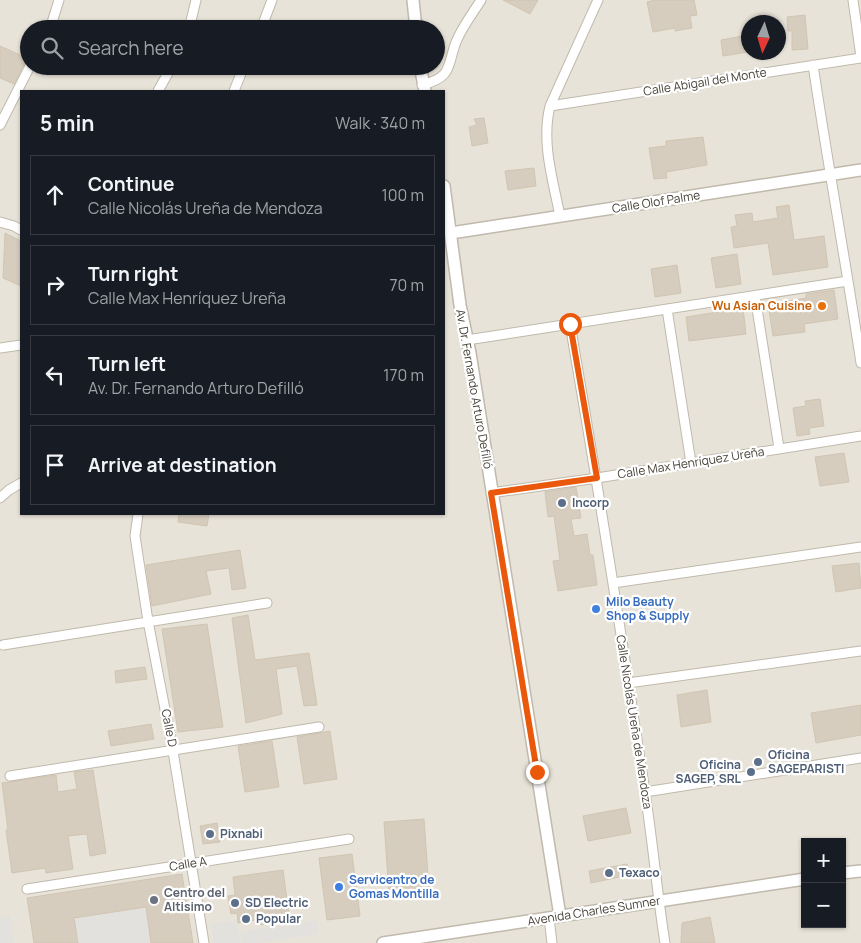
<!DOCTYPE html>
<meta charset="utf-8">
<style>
:root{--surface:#171b24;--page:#242831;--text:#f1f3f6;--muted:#9ea1a6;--line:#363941}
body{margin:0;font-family:Manrope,sans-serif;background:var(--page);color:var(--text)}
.controls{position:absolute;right:15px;bottom:15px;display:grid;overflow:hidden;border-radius:0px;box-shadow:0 1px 4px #0004}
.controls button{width:45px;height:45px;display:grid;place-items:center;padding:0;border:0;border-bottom:1px solid var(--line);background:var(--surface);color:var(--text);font:25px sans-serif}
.compass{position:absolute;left:741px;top:15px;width:45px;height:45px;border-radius:50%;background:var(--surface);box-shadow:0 1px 4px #0004;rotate:184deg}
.stop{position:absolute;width:15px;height:15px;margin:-11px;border:4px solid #ea580c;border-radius:50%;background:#fff}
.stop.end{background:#ea580c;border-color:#fff;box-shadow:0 1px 5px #0008}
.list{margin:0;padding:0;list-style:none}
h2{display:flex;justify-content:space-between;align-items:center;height:65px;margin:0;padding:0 20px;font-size:21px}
h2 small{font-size:16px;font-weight:400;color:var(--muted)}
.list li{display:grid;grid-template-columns:32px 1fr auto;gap:15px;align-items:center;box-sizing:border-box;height:80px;margin:0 10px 10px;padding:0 10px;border:1px solid var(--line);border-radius:0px}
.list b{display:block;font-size:19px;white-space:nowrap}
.list p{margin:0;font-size:16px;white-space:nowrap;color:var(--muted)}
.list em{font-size:16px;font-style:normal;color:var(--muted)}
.icon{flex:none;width:28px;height:28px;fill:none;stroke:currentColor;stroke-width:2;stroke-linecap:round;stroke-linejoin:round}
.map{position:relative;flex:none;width:861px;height:943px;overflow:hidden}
.search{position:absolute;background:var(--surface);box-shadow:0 1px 4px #0004;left:20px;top:20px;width:425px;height:55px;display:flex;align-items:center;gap:12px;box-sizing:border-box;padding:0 18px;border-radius:28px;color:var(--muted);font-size:19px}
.panel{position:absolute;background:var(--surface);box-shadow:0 1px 4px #0004;left:20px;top:90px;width:425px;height:425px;border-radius:0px}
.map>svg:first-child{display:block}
.residential{fill:#e8e3d8;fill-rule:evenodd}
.parking{fill:#e3e1de}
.building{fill:#d6cdbf;stroke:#d1c5b2}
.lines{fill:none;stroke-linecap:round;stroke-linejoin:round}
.minor-casing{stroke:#c0b9ac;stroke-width:11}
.tertiary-casing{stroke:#c0b9ac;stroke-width:14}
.minor{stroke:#fff;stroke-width:9}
.tertiary{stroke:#fff;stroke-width:11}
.route{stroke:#ea580c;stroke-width:6}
.food-dot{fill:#e8710a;stroke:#fff;stroke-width:2}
.service-dot{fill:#5c6f8a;stroke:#fff;stroke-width:2}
.shop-dot{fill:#3f7fe0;stroke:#fff;stroke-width:2}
.worship-dot{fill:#6b7280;stroke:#fff;stroke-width:2}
.labels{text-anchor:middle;stroke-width:4.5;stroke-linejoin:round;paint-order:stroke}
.street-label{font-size:12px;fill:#484238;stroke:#fff}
.food-label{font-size:12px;font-weight:bold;fill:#c56008;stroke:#fff;text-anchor:end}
.service-label{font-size:12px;font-weight:bold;fill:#4e5e75;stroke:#fff;text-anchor:start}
.shop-label{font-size:12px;font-weight:bold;fill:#366cbe;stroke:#fff;text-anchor:start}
.worship-label{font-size:12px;font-weight:bold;fill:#5b616d;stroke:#fff;text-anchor:start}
</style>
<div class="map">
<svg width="861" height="943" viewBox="0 0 861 943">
<rect width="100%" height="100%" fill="#f4f1ea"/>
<!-- residential -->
<path class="residential" d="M0 0H861V943H0ZM748 22H778V52H748ZM29 29H436V66H29ZM21 91H444V514H21ZM805 842H842V924H805Z"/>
<!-- parking -->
<path class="parking" d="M146 907 151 943H78L74 918Z
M10 915 14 943H0V918Z
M237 920 240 943H214L211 924Z
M317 920 319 934 260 943H242L240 932Z"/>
<!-- building -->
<path class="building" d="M503 0H538L530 14Z
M655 0H694L697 15 690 16 692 28 675 31V28L653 32 647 2Z
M805 15 808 49 792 50V31H788L787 17Z
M748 35V52L723 56 721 40Z
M0 46 27 58 14 84 0 78Z
M484 118 488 143 472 146 469 127 477 125 474 119Z
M703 137 707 165 666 172 667 178 654 179 649 148 666 146V141Z
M534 168 536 186 508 190 505 171Z
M789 205 794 240 824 236 828 267 773 275 768 243 734 248 731 227 737 226 735 215 752 213 753 222 778 218 776 207Z
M5 233 21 241V286L3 278Z
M737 254 741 284 716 288 711 258Z
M677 265 681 293 655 297 651 269Z
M834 290 838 319 804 324 805 332 773 336 768 304 806 298V294Z
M743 308 746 334 689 341 686 317Z
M820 399 824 426 809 428 810 434 797 436 793 408 806 406 805 401Z
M844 453 849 482 820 486 815 457Z
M576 487 581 518 571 519 574 536 587 534 590 555H593L597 585 558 591 553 561 560 560 554 516 548 517 545 492Z
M179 514H209L207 526 178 522Z
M240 550 246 588 232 590 229 568 206 571 211 594 152 606 146 565Z
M859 563 861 588 836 592 832 566Z
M248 615 255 660 309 653 317 705 304 706 297 666 276 669 282 714 246 723 232 618Z
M207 624 223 727 178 732 162 629Z
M145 667 147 679 116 683 115 671Z
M707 690 711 722 681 727 677 695Z
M861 705V735L816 743 811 713Z
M151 724 154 739 111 746 108 731Z
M330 731 337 779 304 784 297 737Z
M272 741 279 787 245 792 238 746Z
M93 770 106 853 90 856 87 834 68 836 73 869 46 873 45 868 12 873 6 830H8L2 783 56 775 58 792 77 789 74 772Z
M626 808 631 833 588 841 583 816Z
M424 819 429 890 389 893 384 822Z
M217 823 220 842 203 844 200 826Z
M352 854 360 916 327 920 319 858Z
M627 864 629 875 591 883 589 871Z
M283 870 289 915 271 917 272 923 256 925 255 920 238 923 237 913 231 914 228 896 235 895 233 877Z
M182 874 193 943H151L146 907 74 918 78 943H34L27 898Z
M710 917 715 943H681L682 923Z"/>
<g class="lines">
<defs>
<path id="minor" d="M853 0 861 57
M50 29 59 0
M189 29 196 0
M261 29 272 0
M813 65C828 165 846 264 861 363
M422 85C453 77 447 66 456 42 462 27 473 13 481 0
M158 91 172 66
M234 91 244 66
M550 106 861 58
M0 125 30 66
M560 216C553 180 541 143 550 106L598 0
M0 222 14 226 21 230
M755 296 779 448
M667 309 691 463
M570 324C597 480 622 637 645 793 653 843 657 893 665 943
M467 340 848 281
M0 348 21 345
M491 493 597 478 861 436
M0 498 9 490 21 483
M138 514 135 536 148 621 173 751 204 943
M613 583 861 547
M3 645 267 603
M628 683 861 651
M10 776 319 727
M645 792 861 758
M27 889 349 839
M549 918 552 943"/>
<path id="tertiary" d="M413 0 416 29
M420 66 425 91
M444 186 460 305 470 353 560 916
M451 233 861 170
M842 873 861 871
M383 943 805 879"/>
</defs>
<!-- minor casing -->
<use href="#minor" class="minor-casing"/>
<!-- tertiary casing -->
<use href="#tertiary" class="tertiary-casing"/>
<!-- minor -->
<use href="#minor" class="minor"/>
<!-- tertiary -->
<use href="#tertiary" class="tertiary"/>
</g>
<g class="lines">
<!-- route -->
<path class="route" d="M537 772 491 493 597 478 570 324"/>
</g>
<!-- markers -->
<circle class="food-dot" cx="822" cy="306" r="5"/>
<g class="service-dot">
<circle cx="562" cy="503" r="5"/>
<circle cx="758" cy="762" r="5"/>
<circle cx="751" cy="772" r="5"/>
<circle cx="210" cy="834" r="5"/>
<circle cx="609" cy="873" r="5"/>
<circle cx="235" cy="903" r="5"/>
<circle cx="246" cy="919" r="5"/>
</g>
<g class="shop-dot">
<circle cx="596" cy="609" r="5"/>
<circle cx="339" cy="887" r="5"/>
</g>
<circle class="worship-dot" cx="154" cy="900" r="5"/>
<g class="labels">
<!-- street labels -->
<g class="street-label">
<text transform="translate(705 82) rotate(-9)" y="4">Calle Abigail del Monte</text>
<text transform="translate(656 202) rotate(-9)" y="4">Calle Olof Palme</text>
<text transform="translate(474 389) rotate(80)" y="4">Av. Dr. Fernando Arturo Defilló</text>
<text transform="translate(691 463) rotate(-9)" y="4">Calle Max Henríquez Ureña</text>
<text transform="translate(634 722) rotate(81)" y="4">Calle Nicolás Ureña de Mendoza</text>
<text transform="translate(169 728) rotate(79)" y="4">Calle D</text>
<text transform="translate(188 864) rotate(-9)" y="4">Calle A</text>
<text transform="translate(594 911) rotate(-9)" y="4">Avenida Charles Sumner</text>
</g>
<!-- food labels -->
<g class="food-label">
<text x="812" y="310">Wu Asian Cuisine</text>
</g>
<!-- service labels -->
<g class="service-label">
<text x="572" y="507">Incorp</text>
<text x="768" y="759">Oficina<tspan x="768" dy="14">SAGEPARISTI</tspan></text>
<text x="741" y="769" text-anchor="end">Oficina<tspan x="741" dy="14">SAGEP, SRL</tspan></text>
<text x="220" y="838">Pixnabi</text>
<text x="619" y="877">Texaco</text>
<text x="245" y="907">SD Electric</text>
<text x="256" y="923">Popular</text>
</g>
<!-- shop labels -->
<g class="shop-label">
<text x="606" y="606">Milo Beauty<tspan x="606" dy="14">Shop &amp; Supply</tspan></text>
<text x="349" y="884">Servicentro de<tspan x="349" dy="14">Gomas Montilla</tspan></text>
</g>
<!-- worship labels -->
<g class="worship-label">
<text x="164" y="897">Centro del<tspan x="164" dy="14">Altisimo</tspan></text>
</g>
</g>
</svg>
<div class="controls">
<button>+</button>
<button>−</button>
</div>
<svg class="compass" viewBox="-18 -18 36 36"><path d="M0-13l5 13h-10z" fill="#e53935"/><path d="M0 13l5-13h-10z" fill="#9ea1a6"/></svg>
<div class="stop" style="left:570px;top:324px"></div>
<div class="stop end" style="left:537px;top:772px"></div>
<div class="search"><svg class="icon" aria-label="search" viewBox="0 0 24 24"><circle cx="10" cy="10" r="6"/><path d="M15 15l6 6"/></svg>Search here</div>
<section class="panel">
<h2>5 min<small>Walk · 340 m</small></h2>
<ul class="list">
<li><svg class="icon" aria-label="ahead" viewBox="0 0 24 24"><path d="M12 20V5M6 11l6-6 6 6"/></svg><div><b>Continue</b><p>Calle Nicolás Ureña de Mendoza</p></div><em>100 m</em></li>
<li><svg class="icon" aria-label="right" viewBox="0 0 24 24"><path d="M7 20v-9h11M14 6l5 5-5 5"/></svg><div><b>Turn right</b><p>Calle Max Henríquez Ureña</p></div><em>70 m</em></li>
<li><svg class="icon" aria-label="left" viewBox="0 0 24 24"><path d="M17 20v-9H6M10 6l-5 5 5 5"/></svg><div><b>Turn left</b><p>Av. Dr. Fernando Arturo Defilló</p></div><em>170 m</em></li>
<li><svg class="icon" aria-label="arrive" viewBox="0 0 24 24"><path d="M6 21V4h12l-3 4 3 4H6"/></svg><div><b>Arrive at destination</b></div></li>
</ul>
</section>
</div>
